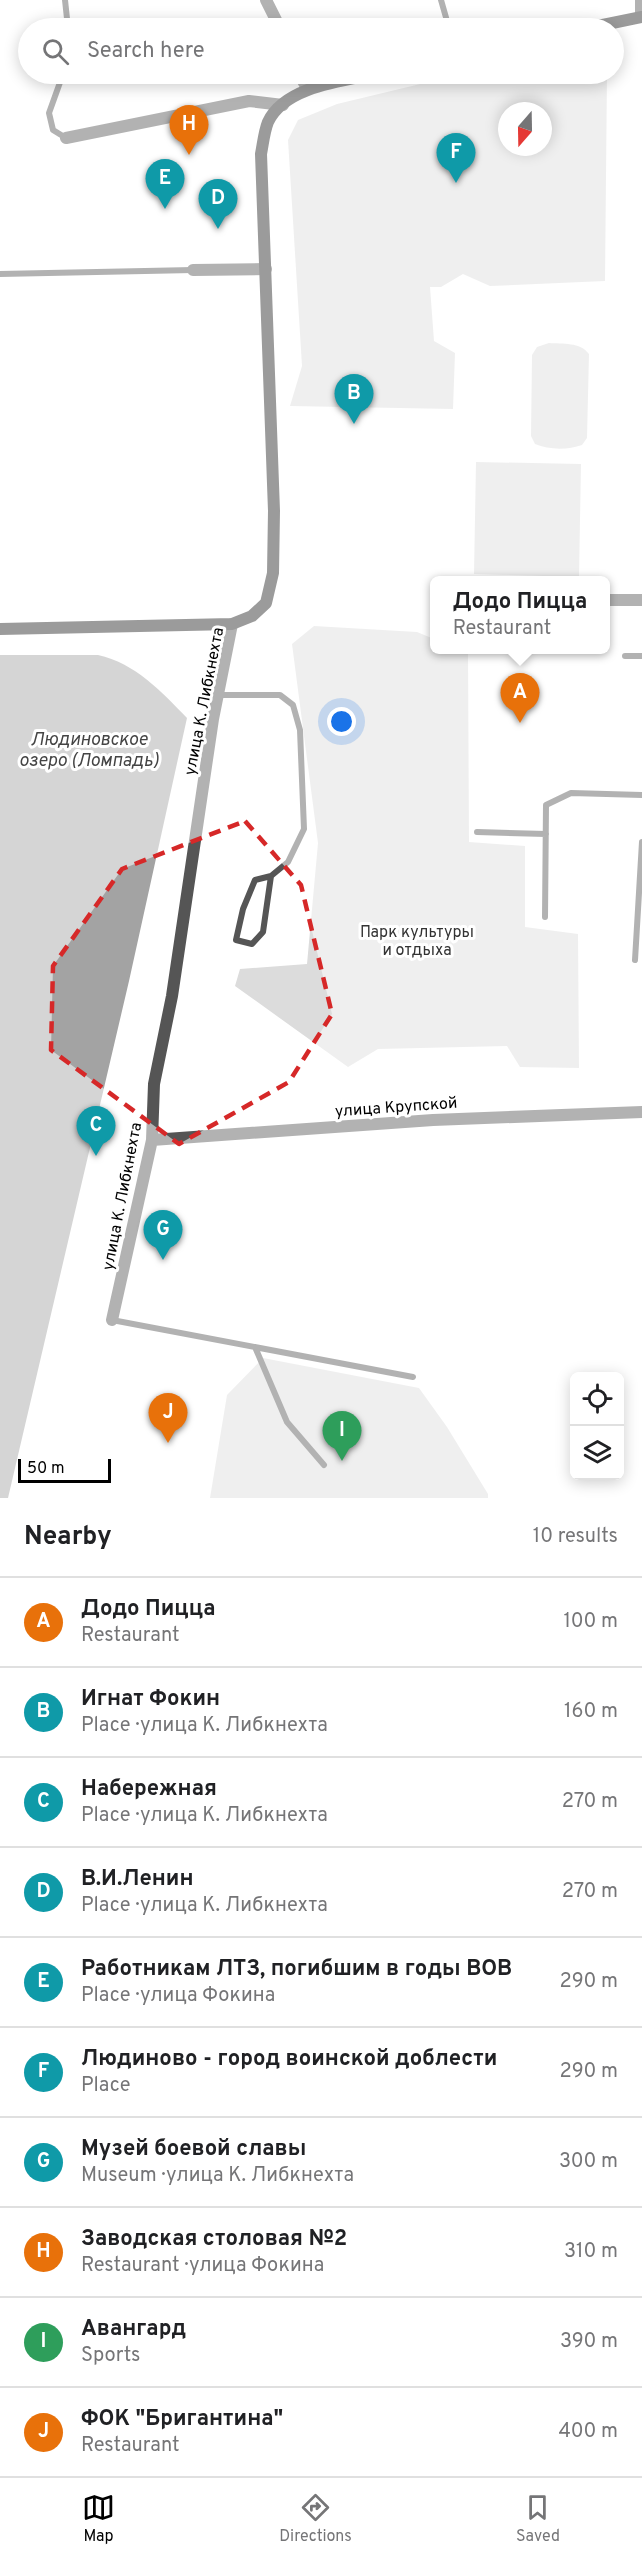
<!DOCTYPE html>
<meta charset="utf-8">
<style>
:root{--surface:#fff;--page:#f6f6f6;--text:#202124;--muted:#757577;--line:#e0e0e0;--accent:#000}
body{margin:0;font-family:Overpass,sans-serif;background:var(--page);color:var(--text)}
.controls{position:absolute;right:18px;bottom:18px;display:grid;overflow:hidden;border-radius:9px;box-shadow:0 3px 15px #0003}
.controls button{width:54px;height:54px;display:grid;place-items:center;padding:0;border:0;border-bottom:2px solid var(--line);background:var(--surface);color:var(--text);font:30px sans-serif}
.compass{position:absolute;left:498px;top:102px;width:54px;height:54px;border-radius:50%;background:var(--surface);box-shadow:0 3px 15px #0003;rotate:200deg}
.scale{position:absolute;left:18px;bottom:15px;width:93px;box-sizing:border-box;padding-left:6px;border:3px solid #000;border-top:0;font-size:16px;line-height:21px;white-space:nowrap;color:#000;-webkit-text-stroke:4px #fff;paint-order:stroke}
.you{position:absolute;left:342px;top:722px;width:21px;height:21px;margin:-15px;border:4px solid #fff;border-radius:50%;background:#1a73e8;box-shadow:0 0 0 9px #1a73e833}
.badge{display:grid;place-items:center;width:39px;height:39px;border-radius:50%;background:var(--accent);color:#fff;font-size:20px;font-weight:700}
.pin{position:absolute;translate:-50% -50px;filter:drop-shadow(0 2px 3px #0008)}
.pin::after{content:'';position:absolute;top:32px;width:21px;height:18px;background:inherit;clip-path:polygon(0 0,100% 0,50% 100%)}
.popup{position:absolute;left:430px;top:576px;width:180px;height:78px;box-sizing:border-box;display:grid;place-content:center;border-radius:9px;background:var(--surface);filter:drop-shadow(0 2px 4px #0005);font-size:20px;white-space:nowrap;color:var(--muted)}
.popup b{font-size:22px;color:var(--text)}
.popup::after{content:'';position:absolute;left:50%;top:100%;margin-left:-12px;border:12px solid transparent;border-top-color:var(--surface)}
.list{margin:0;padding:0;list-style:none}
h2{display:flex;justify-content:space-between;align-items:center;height:78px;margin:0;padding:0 24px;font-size:26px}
h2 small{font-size:20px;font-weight:400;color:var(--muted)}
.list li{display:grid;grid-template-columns:39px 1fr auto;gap:18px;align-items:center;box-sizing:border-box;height:90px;padding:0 24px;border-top:2px solid var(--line)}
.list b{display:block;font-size:22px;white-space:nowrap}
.list p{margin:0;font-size:20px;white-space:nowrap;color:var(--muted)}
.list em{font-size:20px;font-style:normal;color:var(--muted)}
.icon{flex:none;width:33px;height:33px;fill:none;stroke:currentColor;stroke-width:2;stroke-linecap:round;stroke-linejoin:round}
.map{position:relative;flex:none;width:642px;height:1498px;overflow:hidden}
.search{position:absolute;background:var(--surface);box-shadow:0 3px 15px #0003;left:18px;right:18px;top:18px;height:66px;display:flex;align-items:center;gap:15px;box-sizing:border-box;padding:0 21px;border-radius:33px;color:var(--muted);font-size:22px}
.sheet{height:978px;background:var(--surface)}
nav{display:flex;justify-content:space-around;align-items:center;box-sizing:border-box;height:84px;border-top:2px solid var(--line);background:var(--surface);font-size:16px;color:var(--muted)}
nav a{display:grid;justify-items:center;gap:3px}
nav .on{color:var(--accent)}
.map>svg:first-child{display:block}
.green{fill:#dcdcdc;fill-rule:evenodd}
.water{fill:#a3a3a3}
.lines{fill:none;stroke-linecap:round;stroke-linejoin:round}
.lane{stroke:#555;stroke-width:6}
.street{stroke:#555;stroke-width:12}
.secondary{stroke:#222;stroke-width:12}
.marked{fill:none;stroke:#d62828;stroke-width:4.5;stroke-dasharray:12 8;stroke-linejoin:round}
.labels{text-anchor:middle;stroke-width:6;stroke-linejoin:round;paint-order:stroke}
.street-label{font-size:16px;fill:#000;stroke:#fff}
.park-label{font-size:16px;fill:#333;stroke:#fff}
.water-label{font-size:18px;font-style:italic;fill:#444;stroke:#fff}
</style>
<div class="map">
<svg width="642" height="1498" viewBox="0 0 642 1498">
<rect width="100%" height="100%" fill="#fff"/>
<!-- green -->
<path class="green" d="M462 74H607L605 281 490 286 463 274 441 287H430L434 341 455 353 453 409 290 406 302 366 288 140 298 120 337 104ZM507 111H543V147H507Z
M549 343C563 344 580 342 589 354L587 438 582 445C568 450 549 450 535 444L531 436 532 355 537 347Z
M476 462 581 464 579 577 474 574Z
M314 626 417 632 434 639V650H461L468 652 469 842 525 846V927L578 934 579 1068 520 1067 507 1046 378 1049 348 1067 235 986 240 969 307 964 318 843 292 644Z
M263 1358 419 1388 447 1427 488 1494V1498H210L227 1395Z"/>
<!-- water -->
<path class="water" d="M0 655H98C135 663 162 692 187 718L129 981 8 1498H0Z"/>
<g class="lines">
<!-- lane -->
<path class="lane" d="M65 0 68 28
M441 0 449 28
M63 74 49 113 53 130 66 138
M0 274 193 270
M625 656H642
M218 695H280L293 705 300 730 304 829 288 862 271 876 255 880 243 909 236 940 252 944 263 932 271 876
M477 832 546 834
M545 917 546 805 571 793 642 795
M635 960 642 842
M112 1320 413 1377
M255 1347 287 1422 324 1465"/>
<!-- street -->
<path class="street" d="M266 0 280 28
M641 0V17
M299 74 307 88
M66 138 249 101 283 105
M193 270 266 269
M606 600H642
M152 1140 433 1120 642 1112
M112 1320 152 1140 154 1084 172 996 213 719 232 624"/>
<!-- secondary -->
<path class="secondary" d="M588 28 642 17
M0 629 232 624 252 616 266 603 273 573 274 511 261 154C263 144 264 132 268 122 285 86 343 81 377 74"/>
</g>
<!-- marked area -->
<path d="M0 0H642V1498H0ZM245 821 301 885 332 1014 289 1082 179 1144 51 1050 53 966 122 869Z" fill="#fff" fill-opacity=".55" fill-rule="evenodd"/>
<path class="marked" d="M245 821 301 885 332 1014 289 1082 179 1144 51 1050 53 966 122 869Z"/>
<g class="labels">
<!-- street labels -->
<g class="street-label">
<text transform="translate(203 701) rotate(-79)" y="6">улица К. Либкнехта</text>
<text transform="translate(396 1106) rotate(-4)" y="6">улица Крупской</text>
<text transform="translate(121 1196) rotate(-79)" y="6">улица К. Либкнехта</text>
</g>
<!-- park labels -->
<g class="park-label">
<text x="417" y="937">Парк культуры<tspan x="417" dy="18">и отдыха</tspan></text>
</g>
<!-- water labels -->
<g class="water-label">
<text x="89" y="745">Людиновское<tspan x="89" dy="21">озеро (Ломпадь)</tspan></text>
</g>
</g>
</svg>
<div class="controls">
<button><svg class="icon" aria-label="locate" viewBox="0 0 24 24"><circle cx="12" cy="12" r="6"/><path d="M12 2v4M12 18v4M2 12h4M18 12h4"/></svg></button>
<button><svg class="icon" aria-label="layers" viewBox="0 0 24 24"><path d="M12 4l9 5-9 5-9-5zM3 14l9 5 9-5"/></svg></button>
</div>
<svg class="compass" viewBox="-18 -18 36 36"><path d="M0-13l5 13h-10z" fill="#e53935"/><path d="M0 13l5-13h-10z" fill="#757577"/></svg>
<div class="scale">50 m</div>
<div class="you"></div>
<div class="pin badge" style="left:520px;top:723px;background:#e8710a">A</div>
<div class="popup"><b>Додо Пицца</b>Restaurant</div>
<div class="pin badge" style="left:354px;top:424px;background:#0f9aa8">B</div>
<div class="pin badge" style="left:96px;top:1156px;background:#0f9aa8">C</div>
<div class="pin badge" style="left:218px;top:229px;background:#0f9aa8">D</div>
<div class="pin badge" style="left:165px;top:209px;background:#0f9aa8">E</div>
<div class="pin badge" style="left:456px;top:183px;background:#0f9aa8">F</div>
<div class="pin badge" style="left:163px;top:1260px;background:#0f9aa8">G</div>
<div class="pin badge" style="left:189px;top:155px;background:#e8710a">H</div>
<div class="pin badge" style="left:342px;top:1461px;background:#2e9e5b">I</div>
<div class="pin badge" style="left:168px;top:1443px;background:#e8710a">J</div>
<div class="search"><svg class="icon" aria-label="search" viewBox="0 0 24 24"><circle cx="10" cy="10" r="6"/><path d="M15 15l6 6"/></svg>Search here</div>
</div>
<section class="sheet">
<h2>Nearby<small>10 results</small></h2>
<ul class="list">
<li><span class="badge" style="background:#e8710a">A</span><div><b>Додо Пицца</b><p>Restaurant</p></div><em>100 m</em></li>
<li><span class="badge" style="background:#0f9aa8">B</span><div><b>Игнат Фокин</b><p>Place · улица К. Либкнехта</p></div><em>160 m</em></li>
<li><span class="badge" style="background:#0f9aa8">C</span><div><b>Набережная</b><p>Place · улица К. Либкнехта</p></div><em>270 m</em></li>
<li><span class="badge" style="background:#0f9aa8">D</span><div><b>В.И.Ленин</b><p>Place · улица К. Либкнехта</p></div><em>270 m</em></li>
<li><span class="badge" style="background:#0f9aa8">E</span><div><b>Работникам ЛТЗ, погибшим в годы ВОВ</b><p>Place · улица Фокина</p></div><em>290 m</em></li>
<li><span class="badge" style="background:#0f9aa8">F</span><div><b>Людиново - город воинской доблести</b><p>Place</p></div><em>290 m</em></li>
<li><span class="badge" style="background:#0f9aa8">G</span><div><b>Музей боевой славы</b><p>Museum · улица К. Либкнехта</p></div><em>300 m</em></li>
<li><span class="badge" style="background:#e8710a">H</span><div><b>Заводская столовая №2</b><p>Restaurant · улица Фокина</p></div><em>310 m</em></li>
<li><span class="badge" style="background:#2e9e5b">I</span><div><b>Авангард</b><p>Sports</p></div><em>390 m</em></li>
<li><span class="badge" style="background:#e8710a">J</span><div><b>ФОК &quot;Бригантина&quot;</b><p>Restaurant</p></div><em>400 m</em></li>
</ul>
</section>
<nav>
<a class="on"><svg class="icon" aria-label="map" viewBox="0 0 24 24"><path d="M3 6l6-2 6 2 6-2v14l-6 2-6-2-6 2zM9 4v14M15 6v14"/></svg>Map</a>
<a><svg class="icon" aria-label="directions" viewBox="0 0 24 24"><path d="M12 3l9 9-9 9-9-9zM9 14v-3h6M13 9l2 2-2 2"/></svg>Directions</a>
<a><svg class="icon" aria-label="saved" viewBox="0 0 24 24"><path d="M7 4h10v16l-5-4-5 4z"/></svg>Saved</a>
</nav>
